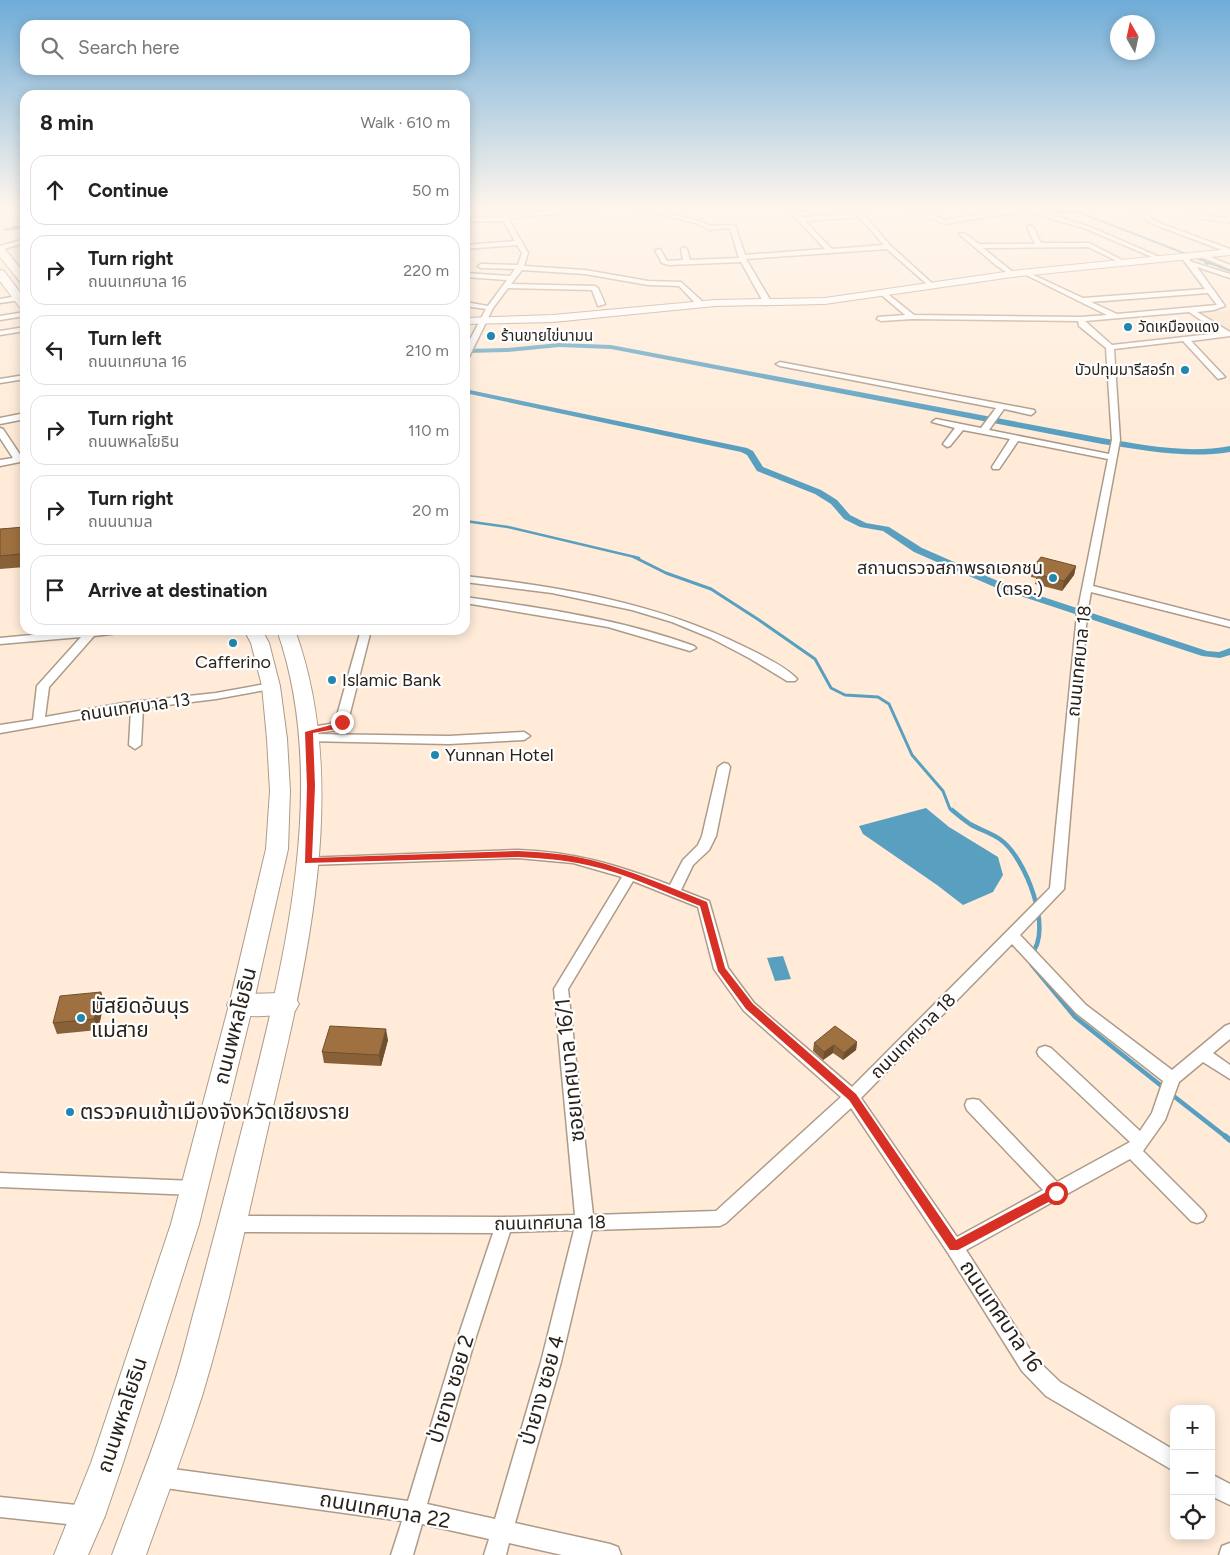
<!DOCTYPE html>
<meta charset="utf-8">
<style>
:root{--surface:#fff;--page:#f6f6f6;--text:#222;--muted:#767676;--line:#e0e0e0}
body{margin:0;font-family:Figtree,"Noto Sans Thai",sans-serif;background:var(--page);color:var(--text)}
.controls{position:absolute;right:15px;bottom:15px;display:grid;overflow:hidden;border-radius:10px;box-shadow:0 2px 12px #0003}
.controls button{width:45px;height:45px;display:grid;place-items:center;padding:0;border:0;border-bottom:1px solid var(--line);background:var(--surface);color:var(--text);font:25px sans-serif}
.compass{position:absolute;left:1110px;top:15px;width:45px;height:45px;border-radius:50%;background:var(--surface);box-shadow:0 2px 12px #0003;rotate:351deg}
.stop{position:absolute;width:15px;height:15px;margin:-11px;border:4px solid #d93025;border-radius:50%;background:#fff}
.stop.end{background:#d93025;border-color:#fff;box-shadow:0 1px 5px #0008}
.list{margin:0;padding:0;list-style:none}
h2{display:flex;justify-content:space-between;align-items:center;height:65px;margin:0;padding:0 20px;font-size:21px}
h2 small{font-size:16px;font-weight:400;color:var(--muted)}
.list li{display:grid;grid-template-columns:32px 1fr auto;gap:15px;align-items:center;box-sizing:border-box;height:70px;margin:0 10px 10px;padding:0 10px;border:1px solid var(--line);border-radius:15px}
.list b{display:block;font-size:19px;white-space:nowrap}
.list p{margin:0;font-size:16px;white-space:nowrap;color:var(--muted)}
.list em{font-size:16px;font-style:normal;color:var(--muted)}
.icon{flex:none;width:28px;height:28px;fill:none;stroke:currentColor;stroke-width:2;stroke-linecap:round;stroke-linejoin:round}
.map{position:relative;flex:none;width:1230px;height:1555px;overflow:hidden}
.search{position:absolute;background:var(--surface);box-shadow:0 2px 12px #0003;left:20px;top:20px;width:450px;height:55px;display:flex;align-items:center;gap:12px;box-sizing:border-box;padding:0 18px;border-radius:15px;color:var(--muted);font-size:19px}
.panel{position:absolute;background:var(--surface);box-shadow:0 2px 12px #0003;left:20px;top:90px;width:450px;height:545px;border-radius:15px}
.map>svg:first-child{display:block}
.built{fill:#fbe1c8}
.water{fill:#599fc0}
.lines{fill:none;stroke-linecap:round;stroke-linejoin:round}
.stream-far4{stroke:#599fc0;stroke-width:2}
.stream-far3{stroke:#599fc0;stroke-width:2.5}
.stream-far2{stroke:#599fc0;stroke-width:3}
.stream-far1{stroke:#599fc0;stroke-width:4.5}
.stream{stroke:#599fc0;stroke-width:5.5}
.canal{fill:#599fc0;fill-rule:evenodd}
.street-casing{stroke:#ad9b89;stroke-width:3}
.secondary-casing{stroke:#ad9b89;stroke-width:2}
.primary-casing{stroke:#ad9b89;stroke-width:2}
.highway-casing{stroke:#ad9b89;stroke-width:2}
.street{fill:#fff;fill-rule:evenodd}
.secondary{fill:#fff;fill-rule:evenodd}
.primary{fill:#fff;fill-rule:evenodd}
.highway{fill:#fff;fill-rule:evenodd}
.wall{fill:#896138}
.shaded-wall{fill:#6f4f2e}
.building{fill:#9f7141;stroke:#6f4f2e}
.route{fill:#d93025}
.poi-dot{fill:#2187b0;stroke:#fff;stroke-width:2}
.labels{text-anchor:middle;stroke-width:4.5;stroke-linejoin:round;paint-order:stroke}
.far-poi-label{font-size:15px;fill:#2a231c;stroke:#fff;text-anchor:start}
.poi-label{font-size:18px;fill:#2a231c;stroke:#fff;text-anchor:start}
.street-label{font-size:18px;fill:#2a231c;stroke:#fff}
.near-poi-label{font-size:21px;fill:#2a231c;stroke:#fff;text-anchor:start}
.near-street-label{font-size:21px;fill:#2a231c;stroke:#fff}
</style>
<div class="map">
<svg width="1230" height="1555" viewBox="0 0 1230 1555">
<rect width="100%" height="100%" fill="#ffebd8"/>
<!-- built -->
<path class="built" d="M1230 310V332L1199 312Z"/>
<!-- water -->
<path class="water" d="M1040 207H1090L1094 208 1060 215Z
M926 808 949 827 998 857 1003 875 993 892 963 905 937 885 863 834 859 826Z
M783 956 791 979 775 981 767 958Z"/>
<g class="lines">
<!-- stream-far4 -->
<path class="stream-far4" d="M1078 212 1230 271"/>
<!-- stream-far3 -->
<path class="stream-far3" d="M465 521 508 527 639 558"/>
<!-- stream-far2 -->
<path class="stream-far2" d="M634 557 666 573 711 589 759 620 815 659 831 688 845 695 878 697 889 704 912 755 943 791 950 809 953 811"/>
<!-- stream-far1 -->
<path class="stream-far1" d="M952 810C958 815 964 820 970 824 980 830 992 833 1001 840 1025 857 1054 931 1031 954
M1032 965 1075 1017 1164 1088
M1171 1094 1226 1137"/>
<!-- stream -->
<path class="stream" d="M1225 1136 1230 1140"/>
<!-- canal -->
<path class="canal" d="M25 224V228L6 231 3 229Z
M1212 260 1215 262 1214 263 1207 265 1204 263Z
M559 343 611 345 1102 438C1144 445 1187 454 1230 446V452C1187 459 1144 450 1102 444L611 349 559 347 507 352 465 353V349L507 348Z
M465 389 747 448 753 451 763 467 821 490 837 500 850 515 866 523 889 527 922 548 1007 585 1207 651 1219 652 1230 648V655L1220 658 1202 656 999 589 914 552 883 531 860 527 844 519 831 504 815 494 757 471 747 455 741 452 465 393Z"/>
<defs>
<path id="street" d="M0 207H9L0 210Z
M501 207H507L508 214 594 207 553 214 508 218 528 253 524 266 585 270 648 281 681 282 704 303 697 305 679 286 648 285 585 274 522 270 511 284 595 286 598 288 605 304 598 306 592 290 508 288 493 308 469 357 465 359V349L486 309 465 306V302L488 306 507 280 465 277V273L510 276 515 269 481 268 478 266 481 264 518 265 522 253 517 245 465 249V245L515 241 503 221 465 222V218L502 217Z
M633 207H643L699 221 711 226 735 225 745 255 825 249 788 210V208L829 207 795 211 801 217 856 213 851 207H857L891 246 934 285 929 286 887 249 746 259 772 303 765 305 741 262 669 265 662 263 655 250 660 249 667 261 683 260 681 249 684 247 687 249 690 260 739 258 730 228 710 230 695 223ZM859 217 884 245 832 249 805 221Z
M906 207H914L945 220 1024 207 1088 226 1164 259 1159 260 1084 228 1025 211 944 224Z
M1133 207H1139L1154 221 1230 249V253L1150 223Z
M1190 207H1194L1206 216 1228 218 1222 207H1228L1230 211V222L1202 219 1190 209Z
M1030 225 1033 227 1041 243H1089L1126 262 1121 263 1088 247 983 248 1014 273V275L1012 276 997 266 959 234 964 233 979 244H1035L1027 227Z
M25 239V243L0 250V246Z
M1201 253 1230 265V269L1199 256V254Z
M1184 255 1192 262 1230 274V278L1197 267 1225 306 1214 310 1197 312 1230 332V336L1191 341 1225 377 1218 379 1183 341 1114 349 1120 440 1093 586 1230 621V627L1091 592 1087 614 1064 889 1020 935 1086 1005 1172 1070 1225 1026 1230 1024V1039L1213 1053 1230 1065V1079L1203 1062 1179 1082 1165 1120 1143 1151 1203 1211 1206 1216 1203 1221 1197 1223 1191 1221 1130 1159 966 1250 1036 1359 1060 1382 1174 1450V1471L1046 1396 1022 1371 948 1253 851 1108 726 1223 720 1226 592 1230 561 1362 515 1523 610 1544 618 1547 621 1555H562L509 1543 506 1555H484L489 1539 422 1524 413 1555H391L402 1521 158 1487 151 1484 148 1477 151 1470 158 1467 408 1501 455 1346 493 1233 232 1232 226 1229 223 1224 226 1219 232 1216 504 1217 575 1215 554 989 622 877 573 863 518 858 308 865 303 864 301 861 303 858 518 850C575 852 617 865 670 885L683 860 698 845 702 836 718 767 724 763 728 764 730 767 716 836 709 850 693 865 681 890 709 901 728 968 754 1003 852 1087 1050 888 1077 614 1108 459 1018 441 999 469H993L992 467 1010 439 963 430 950 446 947 447 943 444 955 428 932 422 936 419 981 428 996 408 780 366 776 364 780 362 1034 410 1035 412 1031 415 1004 409 989 430 1109 454 1112 440 1106 348 1079 326 1078 321 912 319 881 321 877 319 878 317 905 315 878 292 884 291 914 315 1081 317 1107 315 1022 273 1027 272 1083 298 1205 289 1181 257ZM1208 293 1217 305 1117 314 1091 302ZM1189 312 1220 333 1112 345 1085 321ZM633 881 698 907 714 969 744 1011 841 1097 716 1211 593 1215 568 989ZM1012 944 1076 1013 1163 1081 1152 1113 1140 1131 1051 1048 1045 1046 1039 1048 1037 1052 1039 1056 1130 1142 1057 1182 979 1100 973 1099 967 1100 965 1105 967 1110 1043 1190 957 1237 861 1098ZM574 1230 541 1362 495 1519 427 1504 473 1346 510 1232Z
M18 296 22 298 21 300 0 303V299Z
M25 312V316L0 320V316Z
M25 327V331L0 335V331Z
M25 375V379L0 383V379Z
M25 413V419L0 424V418Z
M0 428 3 429 21 456 25 455V461L0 466V460L13 458 0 438Z
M465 576C562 587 657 603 745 647 759 654 787 667 797 679L795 681H787L749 658 711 638 672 622 632 610 552 593 465 582Z
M465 597C543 608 620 619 694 646L696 648 690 651 608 627 465 603Z
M84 630H124L119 633 94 636 49 687 45 717 124 703 216 693 271 683 277 686 271 689 216 699 143 708 141 745 135 749 129 745 131 710 0 733V725L33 720 37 686 81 637 0 644V638Z
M361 630H371L348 721 338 730 310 734 449 736 524 732 530 736 524 740 449 744 305 741 303 738 309 734 303 731 305 728 330 724 336 719Z
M0 1173 194 1181 200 1183 203 1188 200 1193 194 1195 0 1187Z
M1211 1474 1230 1484V1505L1211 1496Z
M0 1497 86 1506 93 1509 96 1516 93 1523 86 1526 0 1517Z
M1230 1543V1555H1219L1222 1546Z"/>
<path id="secondary" d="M1230 249V255L1012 277 825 304 715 306 553 322 465 324V318L553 315 715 300 825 298 1012 271Z"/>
<path id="primary" d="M0 247 4 248 25 274V284L21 283 0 257Z
M0 270 4 271 25 299V310L21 309 0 281Z
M244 630H262L269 643 280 686 287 739 290 791 288 849 253 1005 199 1224 123 1463 105 1516 88 1555H54L91 1463 171 1224 229 1005 266 849 270 791 267 739 262 686 251 643Z
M277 630H295C352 787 305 971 268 1128 248 1216 229 1306 203 1393 186 1447 165 1501 146 1555H112C132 1501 154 1448 171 1393 180 1367 186 1341 193 1315 210 1253 226 1191 242 1129 281 974 332 787 277 630Z"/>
<path id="highway" d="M285 993 295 997 299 1004 295 1011C276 1017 250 1018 231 1013L227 1005 231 997 241 994Z"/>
</defs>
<!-- street casing -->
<use href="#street" class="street-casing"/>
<!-- secondary casing -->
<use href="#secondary" class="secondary-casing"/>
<!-- primary casing -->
<use href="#primary" class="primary-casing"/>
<!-- highway casing -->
<use href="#highway" class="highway-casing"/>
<!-- street -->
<use href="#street" class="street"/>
<!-- secondary -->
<use href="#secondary" class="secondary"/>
<!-- primary -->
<use href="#primary" class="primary"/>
<!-- highway -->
<use href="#highway" class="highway"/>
</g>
<!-- wall -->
<path class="wall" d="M25 527V567L0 569V529Z
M1076 566 1074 575 1062 591 1035 584 1036 578 1031 577 1033 567Z
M101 992 104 1003 98 1030 57 1034 53 1023Z
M388 1040 381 1066 324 1063 322 1052Z
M857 1042 856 1050 843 1060 833 1053 823 1060 813 1051 814 1043Z"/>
<!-- shaded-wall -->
<path class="shaded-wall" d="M25 540V567L21 554Z
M1076 566 1074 575 1062 591 1064 581Z
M101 992 104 1003 98 1030 94 1019Z
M386 1029 388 1040 381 1066 379 1055Z
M857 1042 856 1050 843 1060 844 1053Z
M834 1045 833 1053 823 1060 824 1052Z"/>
<!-- building -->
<path class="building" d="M25 527V540L21 554 0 556V529Z
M1041 557 1076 566 1064 581 1037 574 1040 569 1033 567Z
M101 992 94 1019 53 1023 60 996Z
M330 1026 386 1029 379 1055 322 1052Z
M835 1026 857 1042 844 1053 834 1045 824 1052 814 1043Z"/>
<!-- sky -->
<linearGradient id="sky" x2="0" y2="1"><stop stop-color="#6facd8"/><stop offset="0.49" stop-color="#fff6ed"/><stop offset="1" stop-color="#fff6ed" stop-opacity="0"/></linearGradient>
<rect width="1230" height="425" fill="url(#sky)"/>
<!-- route -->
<path class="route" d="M342 719 346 722 336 729 313 733 315 786 312 858 518 851C542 852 568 854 591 860 631 870 669 887 707 902L725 968 753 1004 856 1094 956 1240 1052 1189H1060L1061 1193 1060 1196 958 1250H950L849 1100 746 1009 718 971 700 906C663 892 626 873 587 865 565 860 541 858 518 857L305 863 307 786 305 732 331 725Z"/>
<!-- markers -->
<g class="poi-dot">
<circle cx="1128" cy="327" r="5"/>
<circle cx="491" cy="336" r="5"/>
<circle cx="1185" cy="370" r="5"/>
<circle cx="1053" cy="578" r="5"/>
<circle cx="233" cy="643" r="5"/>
<circle cx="332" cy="680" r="5"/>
<circle cx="435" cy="755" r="5"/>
<circle cx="81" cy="1018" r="5"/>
<circle cx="70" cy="1112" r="5"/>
</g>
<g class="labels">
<!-- far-poi labels -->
<g class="far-poi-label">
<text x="1138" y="332">วัดเหมืองแดง</text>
<text x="501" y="341">ร้านขายไข่นามน</text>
<text x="1175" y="375" text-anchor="end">บัวปทุมมารีสอร์ท</text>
</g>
<!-- poi labels -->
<g class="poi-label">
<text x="1043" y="574" text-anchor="end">สถานตรวจสภาพรถเอกชน<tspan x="1043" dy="21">(ตรอ.)</tspan></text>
<text x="233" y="668" text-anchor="middle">Cafferino</text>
<text x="342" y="686">Islamic Bank</text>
<text x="445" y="761">Yunnan Hotel</text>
</g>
<!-- street labels -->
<g class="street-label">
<text transform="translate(1079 661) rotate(-84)" y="6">ถนนเทศบาล 18</text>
<text transform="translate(135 707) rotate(-8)" y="6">ถนนเทศบาล 13</text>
<text transform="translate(913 1036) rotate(-45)" y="6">ถนนเทศบาล 18</text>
<text transform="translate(550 1223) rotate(-1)" y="6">ถนนเทศบาล 18</text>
</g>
<!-- near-poi labels -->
<g class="near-poi-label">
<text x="91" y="1013">มัสยิดอันนุร<tspan x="91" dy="24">แม่สาย</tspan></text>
<text x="80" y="1119">ตรวจคนเข้าเมืองจังหวัดเชียงราย</text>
</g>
<!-- near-street labels -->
<g class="near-street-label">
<text transform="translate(235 1026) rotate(-76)" y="7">ถนนพหลโยธิน</text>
<text transform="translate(570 1070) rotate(-96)" y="7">ซอยเทศบาล 16/1</text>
<text transform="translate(1001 1316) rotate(56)" y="7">ถนนเทศบาล 16</text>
<text transform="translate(451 1389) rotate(-73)" y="7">ป่ายาง ซอย 2</text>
<text transform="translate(542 1390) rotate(-74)" y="7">ป่ายาง ซอย 4</text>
<text transform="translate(122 1415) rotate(-72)" y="7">ถนนพหลโยธิน</text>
<text transform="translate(385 1510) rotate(10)" y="7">ถนนเทศบาล 22</text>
</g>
</g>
</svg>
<div class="controls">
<button>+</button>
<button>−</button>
<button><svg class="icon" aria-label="locate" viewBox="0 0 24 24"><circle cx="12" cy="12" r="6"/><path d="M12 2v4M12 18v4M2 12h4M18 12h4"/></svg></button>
</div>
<svg class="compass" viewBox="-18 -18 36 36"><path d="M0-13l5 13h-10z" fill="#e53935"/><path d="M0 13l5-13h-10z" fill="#767676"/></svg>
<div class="stop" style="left:1056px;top:1193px"></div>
<div class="stop end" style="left:342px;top:722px"></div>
<div class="search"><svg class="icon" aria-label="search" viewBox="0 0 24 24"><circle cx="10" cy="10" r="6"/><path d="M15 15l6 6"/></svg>Search here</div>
<section class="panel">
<h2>8 min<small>Walk · 610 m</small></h2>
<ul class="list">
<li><svg class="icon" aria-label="ahead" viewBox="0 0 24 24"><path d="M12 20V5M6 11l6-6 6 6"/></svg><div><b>Continue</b></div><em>50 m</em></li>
<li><svg class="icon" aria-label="right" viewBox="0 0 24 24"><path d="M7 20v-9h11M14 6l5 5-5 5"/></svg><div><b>Turn right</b><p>ถนนเทศบาล 16</p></div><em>220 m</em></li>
<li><svg class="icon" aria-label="left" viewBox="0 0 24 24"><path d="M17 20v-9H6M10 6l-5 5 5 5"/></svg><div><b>Turn left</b><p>ถนนเทศบาล 16</p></div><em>210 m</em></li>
<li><svg class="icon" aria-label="right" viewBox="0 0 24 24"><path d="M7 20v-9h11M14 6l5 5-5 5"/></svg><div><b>Turn right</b><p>ถนนพหลโยธิน</p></div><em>110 m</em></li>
<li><svg class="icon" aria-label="right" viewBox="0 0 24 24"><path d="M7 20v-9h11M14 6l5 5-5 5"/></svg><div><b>Turn right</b><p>ถนนนามล</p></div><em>20 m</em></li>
<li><svg class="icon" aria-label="arrive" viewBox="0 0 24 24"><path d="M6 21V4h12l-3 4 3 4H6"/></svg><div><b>Arrive at destination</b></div></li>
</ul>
</section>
</div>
